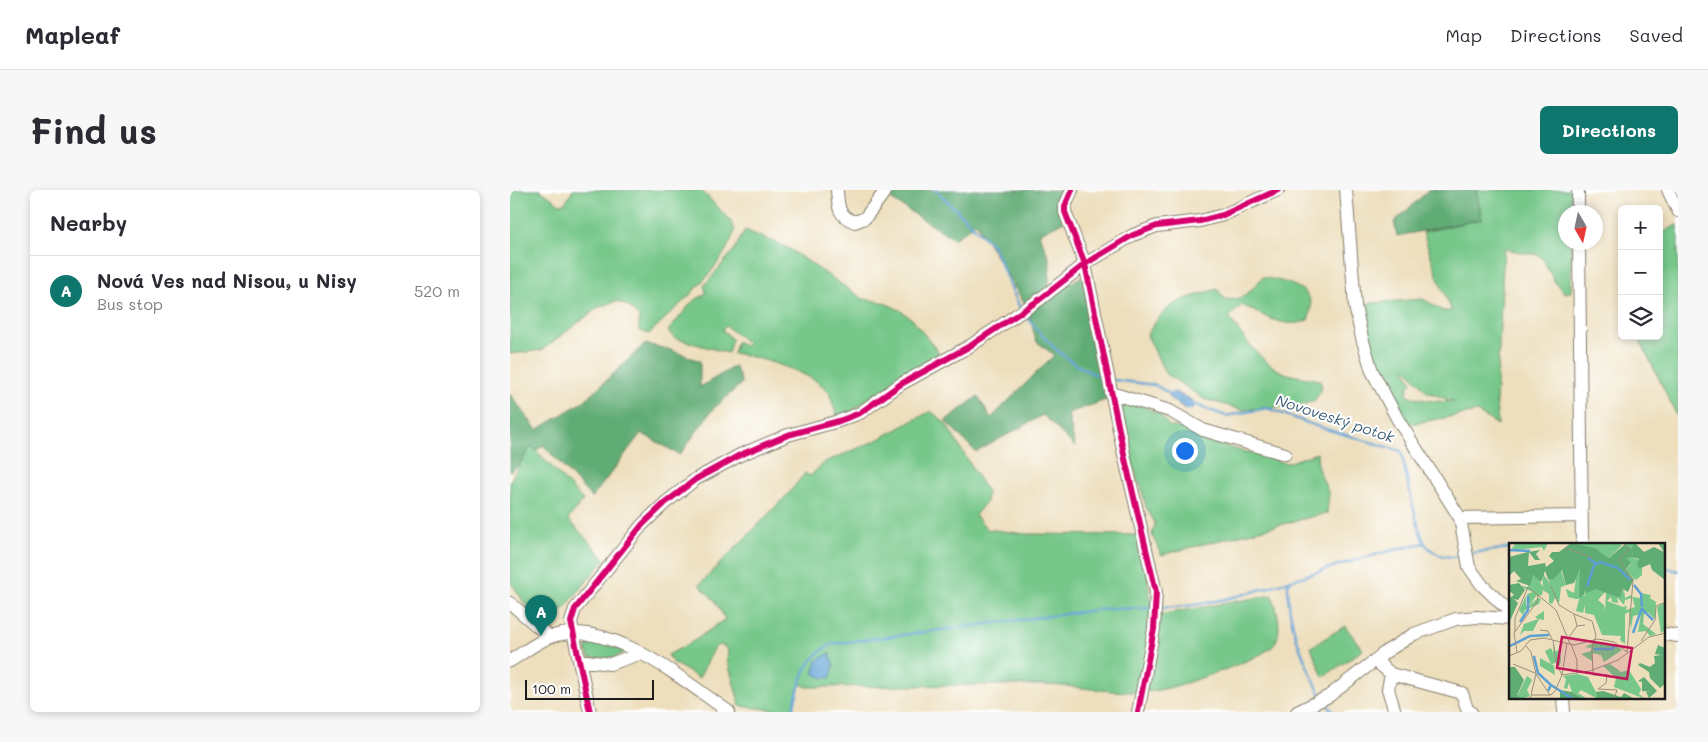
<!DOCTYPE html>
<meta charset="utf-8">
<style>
:root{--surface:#fff;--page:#f7f7f7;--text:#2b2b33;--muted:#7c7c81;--line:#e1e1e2;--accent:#0f766e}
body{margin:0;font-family:Mali,sans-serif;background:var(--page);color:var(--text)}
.controls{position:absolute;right:15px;top:15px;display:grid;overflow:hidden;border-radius:8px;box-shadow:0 2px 8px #0003}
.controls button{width:45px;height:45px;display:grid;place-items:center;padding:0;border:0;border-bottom:1px solid var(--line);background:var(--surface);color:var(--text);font:25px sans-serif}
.compass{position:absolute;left:1048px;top:15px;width:45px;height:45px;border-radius:50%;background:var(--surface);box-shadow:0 2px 8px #0003;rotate:171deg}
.scale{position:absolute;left:15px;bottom:12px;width:129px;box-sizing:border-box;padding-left:5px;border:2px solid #1c1c1c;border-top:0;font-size:14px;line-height:18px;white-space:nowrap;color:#1c1c1c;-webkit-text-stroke:4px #fff;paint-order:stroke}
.you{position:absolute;left:674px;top:260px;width:18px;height:18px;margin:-12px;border:4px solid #fff;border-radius:50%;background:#1a73e8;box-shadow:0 0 0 8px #1a73e833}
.badge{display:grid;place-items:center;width:32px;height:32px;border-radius:50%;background:var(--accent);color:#fff;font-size:16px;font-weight:700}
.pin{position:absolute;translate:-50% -41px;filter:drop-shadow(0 1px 2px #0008)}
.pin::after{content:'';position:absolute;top:26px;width:18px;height:15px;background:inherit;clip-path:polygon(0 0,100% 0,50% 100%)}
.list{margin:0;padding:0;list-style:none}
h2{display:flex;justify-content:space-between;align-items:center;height:65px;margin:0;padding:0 20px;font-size:21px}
h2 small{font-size:16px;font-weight:400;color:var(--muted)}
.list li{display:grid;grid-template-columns:32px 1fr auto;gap:15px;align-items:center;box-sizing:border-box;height:70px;padding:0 20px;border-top:1px solid var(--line)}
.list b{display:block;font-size:19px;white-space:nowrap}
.list p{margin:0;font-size:16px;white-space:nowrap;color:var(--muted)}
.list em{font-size:16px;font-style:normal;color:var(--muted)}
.icon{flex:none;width:28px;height:28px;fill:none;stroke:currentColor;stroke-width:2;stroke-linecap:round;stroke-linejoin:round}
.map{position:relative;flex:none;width:1168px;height:522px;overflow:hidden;border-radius:8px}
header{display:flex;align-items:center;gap:30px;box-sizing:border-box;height:70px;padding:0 25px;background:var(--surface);border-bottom:1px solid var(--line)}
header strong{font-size:24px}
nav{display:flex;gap:28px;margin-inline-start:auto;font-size:18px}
.intro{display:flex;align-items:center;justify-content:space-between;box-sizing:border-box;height:120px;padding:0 30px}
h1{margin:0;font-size:35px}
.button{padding:12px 22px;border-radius:8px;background:var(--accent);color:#fff;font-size:18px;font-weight:700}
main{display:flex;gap:30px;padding:0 30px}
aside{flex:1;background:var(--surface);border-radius:8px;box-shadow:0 2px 8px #0003}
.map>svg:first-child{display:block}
.green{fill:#76c789;stroke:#497252;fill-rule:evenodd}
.forest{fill:#60ac75;stroke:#3e6448}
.water{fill:#5da0d2;stroke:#3c5e77}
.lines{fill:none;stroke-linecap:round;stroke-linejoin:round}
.stream{stroke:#5da0d2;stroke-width:2.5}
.minor-casing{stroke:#847d6c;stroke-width:14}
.minor{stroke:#fff;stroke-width:12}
.cycleway-casing{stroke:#fff;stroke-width:9}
.cycleway{stroke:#d6006c;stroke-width:6}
.labels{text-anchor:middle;stroke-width:4;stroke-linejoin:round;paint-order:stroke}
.water-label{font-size:15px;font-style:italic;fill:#3c5e77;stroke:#fff}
.inset-river{fill:none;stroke:#5da0d2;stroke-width:2.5}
.inset-road{fill:none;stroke:#99907c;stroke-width:1}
.view{fill:#c2185b;fill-opacity:0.15;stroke:#c2185b;stroke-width:2.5}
.inset-edge{fill:none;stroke:#1c1c1c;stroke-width:2.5}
</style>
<header>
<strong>Mapleaf</strong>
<nav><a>Map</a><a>Directions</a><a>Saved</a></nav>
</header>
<div class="intro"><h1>Find us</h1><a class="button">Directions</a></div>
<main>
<aside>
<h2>Nearby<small></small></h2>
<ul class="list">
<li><span class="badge">A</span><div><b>Nová Ves nad Nisou, u Nisy</b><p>Bus stop</p></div><em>520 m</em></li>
</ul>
</aside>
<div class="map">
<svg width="1168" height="522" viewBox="0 0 1168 522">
<rect width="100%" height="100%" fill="#fff"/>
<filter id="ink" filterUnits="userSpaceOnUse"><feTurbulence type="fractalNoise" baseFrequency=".02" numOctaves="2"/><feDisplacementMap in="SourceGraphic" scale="10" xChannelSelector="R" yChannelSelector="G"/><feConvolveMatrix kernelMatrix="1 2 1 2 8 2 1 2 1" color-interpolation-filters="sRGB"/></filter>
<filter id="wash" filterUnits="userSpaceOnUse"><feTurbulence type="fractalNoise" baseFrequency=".0096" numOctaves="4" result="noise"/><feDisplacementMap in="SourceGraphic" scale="20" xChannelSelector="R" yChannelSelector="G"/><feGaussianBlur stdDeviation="1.12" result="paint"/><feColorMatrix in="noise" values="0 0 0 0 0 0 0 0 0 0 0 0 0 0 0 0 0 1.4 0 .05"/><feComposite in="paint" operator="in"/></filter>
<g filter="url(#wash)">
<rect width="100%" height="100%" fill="#eddebc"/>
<!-- green -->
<path class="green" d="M0 0H30L50 14 55 13 63 0H191L220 30 225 40C211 82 169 114 139 144L129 140V127L118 116 107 111 89 117 32 160 0 164Z
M966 0H1061V22H1056V52L1061 53V102L1055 103 1044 91 1034 71 1028 65 994 59 986 212 988 235 967 222 895 235 869 187 849 114 913 109 933 121H942L929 91 913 42 972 29ZM896 178 917 202 945 212C929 211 911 212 897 204L898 197 902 193 895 179Z
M1168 34V228L1128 146H1149V45Z
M235 40 278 58 353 109 372 112 390 120 402 129 429 163 340 222 327 226C324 219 322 210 319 203 307 183 247 167 223 163L227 151 235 156 238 153 216 136 212 140 222 149 218 163 164 148 158 141 182 112 194 105 196 102 194 96 224 60Z
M753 87C775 92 812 97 798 130 775 140 753 125 732 115L719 127C733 147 754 177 778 184 788 187 800 188 810 190L812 198 805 210 792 215 732 220 694 209 655 183 637 145C656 111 672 110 707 99L715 109C733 112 741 100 753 87Z
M610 207 650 224 659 236 679 239 702 249 707 254 736 262 750 263 768 271 777 273 807 263 808 279 819 304 817 323 651 365 642 345 645 333 636 317 630 293 628 294 609 215 611 216Z
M421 221 436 234 477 302 476 312 465 325 477 339 516 344 632 345 641 413 653 424 762 405C767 419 774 443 763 456 751 469 673 495 654 499 616 507 574 496 536 495 457 494 377 497 297 497L290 494 282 522 230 516 217 469 218 461 214 456 208 455 204 459 189 488 162 472 158 465 187 449 215 429 205 411 189 395 279 303 295 283 300 286 315 272 365 251Z
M21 255 73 310 58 329 95 369 48 426 39 432 19 420 0 391V291Z
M835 436 853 460 813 487 801 457Z
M84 451 117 461 104 468H79L76 458Z"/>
<!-- forest -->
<path class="forest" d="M385 0H560L554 31 529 44 540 70 539 96 514 113 466 33 444 49 379 8Z
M919 0H966L972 29 887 46 884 32Z
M572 86 599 209 558 223 565 257 533 225 466 262 435 231 468 206 481 228 544 165 526 151 518 120Z
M135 154 158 159 190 171V197L225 176 232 193 202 220 170 265 131 243 82 308 33 255 26 261 21 256 10 274 0 282V204L27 240 74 211Z"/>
<!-- water -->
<path class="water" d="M665 202 682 210 683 219 677 220 659 208V204Z
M320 463 324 477 320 488H312L303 483 307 470Z"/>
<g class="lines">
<!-- stream -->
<path class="stream" d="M426 0 483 56 510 118
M515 125C536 151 559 177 593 187
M603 190 645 195 662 205
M683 214 716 226 757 218 809 237 891 261C895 278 907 345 916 355 926 367 940 369 954 365
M962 363 1001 358
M1154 377 1168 381
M780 392 778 394C777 433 793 470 811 505
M649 418C702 417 753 399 804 383 840 371 877 361 914 353
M815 511 823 522
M282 522C291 492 292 470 322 454L594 419 641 418"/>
</g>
</g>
<g filter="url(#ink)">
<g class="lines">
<defs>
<path id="minor" d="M327 0C328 17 328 26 345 32L355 28 376 0
M562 0 555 16V22L575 74 615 269 646 402 644 439 628 522
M836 0 845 116 852 148 862 181 888 230 950 328 959 377 972 395 1001 423
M1068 0V22
M1158 0 1168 21
M1069 52 1072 354
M601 203 660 221 693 240 775 264
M950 328 1070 326
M0 413 40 447
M1154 444 1168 446
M69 470 100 474 129 464
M865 470 881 484 952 503 957 519 961 522
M0 471C13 463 25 453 40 447 98 426 174 491 219 522
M881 484 878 499 885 522
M1053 508 1054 522
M80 522 61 432 65 419 132 335 155 313 186 289 230 265 278 245 329 231 350 223 391 194 460 156 529 110 575 74 623 45 647 36 690 31 713 25 768 0
M787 522 819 506 877 461 904 444 946 429 967 427 1001 429"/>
</defs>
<!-- minor casing -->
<use href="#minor" class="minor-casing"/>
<!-- minor -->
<use href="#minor" class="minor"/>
<defs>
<path id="cycleway" d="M562 0 555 16V22L575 74 615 269 646 402 644 439 628 522
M80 522 61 432 65 419 132 335 155 313 186 289 230 265 278 245 329 231 350 223 391 194 460 156 529 110 575 74 623 45 647 36 690 31 713 25 768 0"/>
</defs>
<!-- cycleway casing -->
<use href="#cycleway" class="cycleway-casing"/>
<!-- cycleway -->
<use href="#cycleway" class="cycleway"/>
</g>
</g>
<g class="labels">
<!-- water labels -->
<g class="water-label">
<text transform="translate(825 229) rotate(18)" y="5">Novoveský potok</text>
</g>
</g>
<!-- overview -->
<g transform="translate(999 353)">
<rect width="156" height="156" fill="#eddebc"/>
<path d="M7 0H39L35 8 33 4 6 7 3 5ZM67 0H109L113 2 100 15 86 5 68 3ZM114 0H126L123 10 124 15 131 17 129 24H133V32L127 37 116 27 122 21 118 15 122 11ZM52 27 57 42 52 44 50 60 46 55 43 61 40 60V51L34 47 33 52 27 53 21 62 29 55 32 56 30 61 16 67 14 72 10 67 17 53V63H21L18 51 24 49 10 43 19 44 23 33 27 32 34 44 33 29 41 41 40 36 44 37ZM68 27 72 28 70 56H67L59 54 57 46 65 50ZM86 46 96 49 89 57 95 62 96 68 97 50H104L110 55 115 46 116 55 122 52V55L116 57 115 62 108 54 109 60 103 59 102 54 98 58 114 64 118 63 117 67 126 64 123 54 132 55V50L142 52 141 55 147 59 146 76 139 69 135 71 134 81 147 91 141 93 137 88 129 89 132 71 124 73 122 86 120 69 116 71V101L111 97 112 93 93 92 85 72 76 70V62L74 70 67 68 71 53H76L75 48ZM156 59V87L152 90 148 64ZM35 68V77L30 76 24 88H15L11 92 15 81 29 76 26 74ZM84 100 106 102 113 107 95 119 92 112 83 110V118L72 111 82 108 83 105 76 104ZM45 101 46 108 51 107 52 117 51 122 48 123 47 119 42 122H45L46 132 31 123V115L42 121 36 108 42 105 44 110ZM101 121 112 129 120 127 132 146 130 151 136 156 105 144 107 135 94 123ZM68 131 79 134 89 153 92 149 89 156 72 147 69 150 77 155 74 156 63 149 60 140 58 146 55 145 57 136 54 133ZM18 133 23 137 18 147 21 153 13 156 8 153Z" fill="#76c789"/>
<path d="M62 0 86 5 100 15 115 2 121 4 124 14 122 6 126 0 135 9 145 4 155 9 149 0H155L156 37 143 27 141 21 130 26 128 21 130 16 122 14 118 15 122 20 116 27 125 36 119 49 114 46 111 55 86 46 78 50 76 47 75 52 70 55 71 26 65 40 57 42 53 27 44 37 40 36 41 41 36 28 32 39 24 32 21 43 7 38 12 36 5 28 0 33V14L19 9 31 7 27 11 31 17H26L20 9 19 23 36 20 37 24 45 18 40 13 43 9H50ZM10 40 16 47 9 57 5 56 9 60 0 80V55L5 52 2 49 0 52V42ZM149 102 156 105V141L151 145 141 135 140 129 129 122 131 120 141 124 146 120 145 113 152 112 146 111ZM0 124H6L15 137 8 152 13 156H0ZM135 134 148 148 140 155 137 149H143L133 148V139L129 138ZM51 147 63 149 74 156H51ZM94 148 112 154 115 150 126 156H89L87 149Z" fill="#60ac75"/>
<path class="inset-river" d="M0 7 21 8M79 15 88 21 91 19 109 25 121 37M125 42 132 51 133 64M78 43 86 20M133 66 144 77M11 79 19 67V53M124 90 133 65M1 103 21 93 40 92M85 106H103L106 102M25 113 29 130 42 142 39 148M42 142 64 156"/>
<path class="inset-road" d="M114 0 120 6 110 16 124 38 118 109M56 5 84 15M42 43 50 62 65 71 68 83M47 67 61 101M65 71 83 78 87 92 83 106 84 132H98L97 140 89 146 108 147 105 156M31 87 39 88 43 96M6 89V75L19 44 47 67M60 94 68 83 76 82M44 97 47 120 53 132M132 98 146 77 147 63 157 59M62 101 68 117V130M17 103 22 109 27 131 22 152M8 109 5 90 28 59 29 52M0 113 12 108 21 97 35 95 65 102 89 96 105 99 118 109M4 121 26 130M27 131 41 152M53 132 81 128 109 117 140 94 157 90M20 156 23 152H42L46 148 53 132 58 100"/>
<path class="view" d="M53 94 123 105 118 136 48 125Z"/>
<rect width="156" height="156" class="inset-edge"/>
</g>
</svg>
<div class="controls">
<button>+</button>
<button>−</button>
<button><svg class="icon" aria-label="layers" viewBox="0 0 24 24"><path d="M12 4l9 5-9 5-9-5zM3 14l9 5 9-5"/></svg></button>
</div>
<svg class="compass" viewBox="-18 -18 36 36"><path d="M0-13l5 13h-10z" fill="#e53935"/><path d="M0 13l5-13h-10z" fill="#7c7c81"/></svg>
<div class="scale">100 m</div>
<div class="you"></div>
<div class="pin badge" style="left:31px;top:446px">A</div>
</div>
</main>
